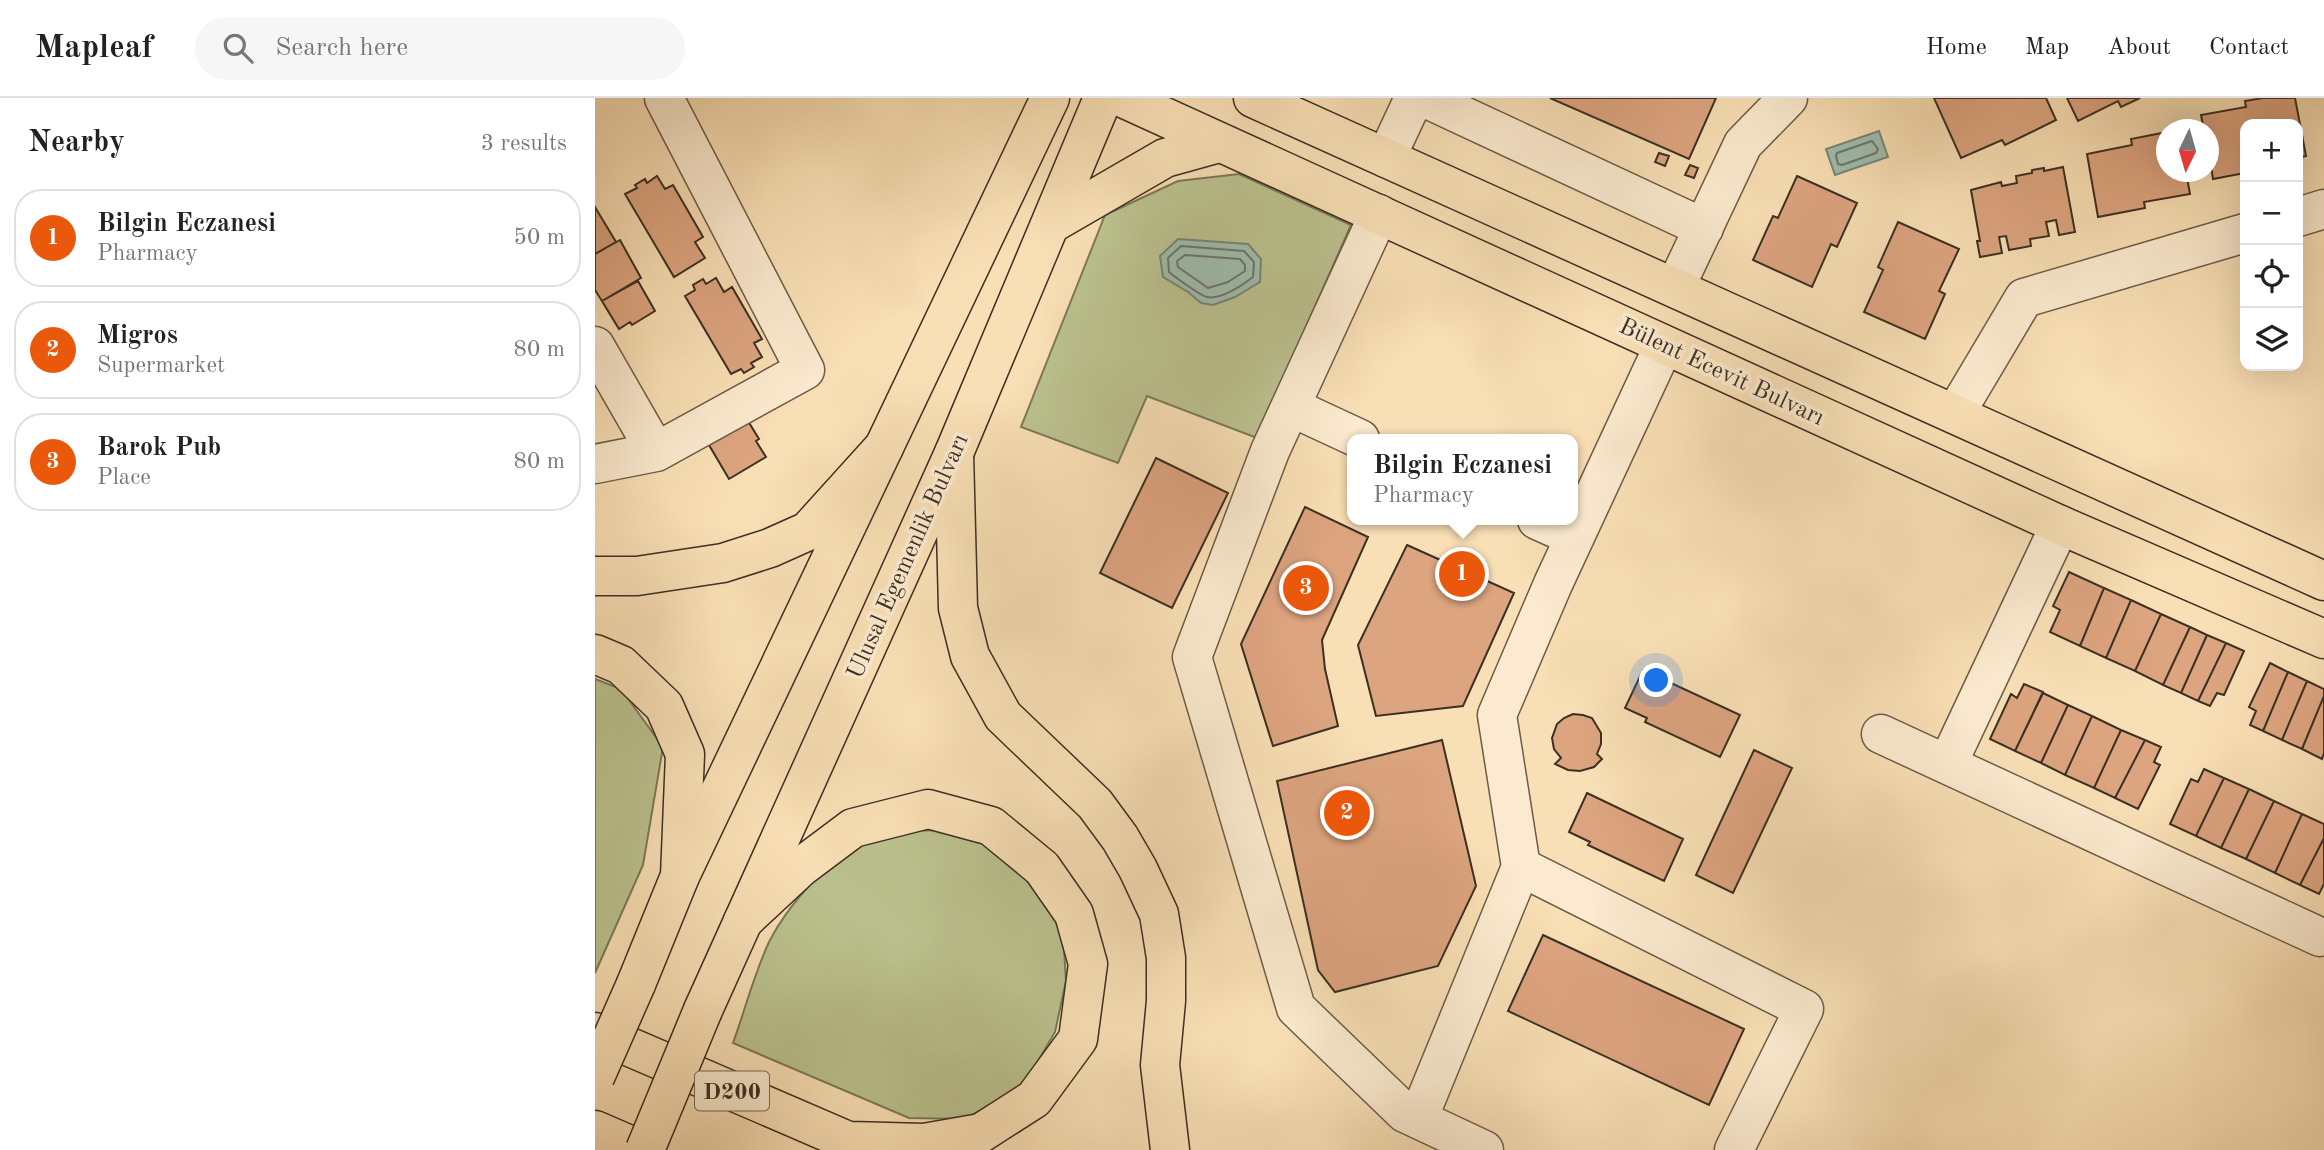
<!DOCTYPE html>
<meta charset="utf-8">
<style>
:root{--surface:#fff;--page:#f6f6f6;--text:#222;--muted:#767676;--line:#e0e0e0;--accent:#ea580c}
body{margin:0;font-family:"Old Standard TT",serif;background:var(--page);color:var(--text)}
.controls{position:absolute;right:21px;top:21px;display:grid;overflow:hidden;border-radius:14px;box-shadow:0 7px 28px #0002}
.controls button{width:63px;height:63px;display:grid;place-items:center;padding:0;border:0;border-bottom:2px solid var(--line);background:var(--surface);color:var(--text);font:35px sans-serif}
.compass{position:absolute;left:1561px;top:21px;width:63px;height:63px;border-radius:50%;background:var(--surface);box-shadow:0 7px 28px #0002;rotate:185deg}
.you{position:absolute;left:1062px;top:583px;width:24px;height:24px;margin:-18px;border:5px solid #fff;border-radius:50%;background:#1a73e8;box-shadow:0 0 0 10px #1a73e833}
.badge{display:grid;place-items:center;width:46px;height:46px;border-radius:50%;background:var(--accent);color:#fff;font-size:23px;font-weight:700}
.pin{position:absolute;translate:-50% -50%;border:4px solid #fff;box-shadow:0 2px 7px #0006}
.popup{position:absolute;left:752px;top:336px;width:231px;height:91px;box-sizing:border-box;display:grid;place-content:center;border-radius:14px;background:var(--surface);filter:drop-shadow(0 2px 5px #0005);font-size:23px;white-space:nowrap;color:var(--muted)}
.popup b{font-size:26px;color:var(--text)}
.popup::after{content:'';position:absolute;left:50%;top:100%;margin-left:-14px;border:14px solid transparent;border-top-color:var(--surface)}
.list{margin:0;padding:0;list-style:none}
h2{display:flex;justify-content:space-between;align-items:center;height:91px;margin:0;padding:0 28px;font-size:30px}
h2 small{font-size:23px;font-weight:400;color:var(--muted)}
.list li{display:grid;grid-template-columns:46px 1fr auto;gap:21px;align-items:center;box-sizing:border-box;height:98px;margin:0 14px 14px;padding:0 14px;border:2px solid var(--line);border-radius:28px}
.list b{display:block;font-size:26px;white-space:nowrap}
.list p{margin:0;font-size:23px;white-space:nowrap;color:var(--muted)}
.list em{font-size:23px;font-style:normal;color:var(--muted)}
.icon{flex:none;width:38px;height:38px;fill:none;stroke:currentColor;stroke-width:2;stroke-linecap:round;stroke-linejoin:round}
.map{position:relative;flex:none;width:1729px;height:1052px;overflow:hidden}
header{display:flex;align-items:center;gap:42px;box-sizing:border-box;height:98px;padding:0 35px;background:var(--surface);border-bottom:2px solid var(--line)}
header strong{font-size:33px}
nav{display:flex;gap:38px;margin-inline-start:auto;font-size:24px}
.search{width:490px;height:63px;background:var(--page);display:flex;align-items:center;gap:18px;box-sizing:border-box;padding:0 24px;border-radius:38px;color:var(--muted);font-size:26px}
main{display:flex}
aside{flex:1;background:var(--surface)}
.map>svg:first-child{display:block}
.green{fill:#bbc28f;stroke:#7b795a;stroke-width:2}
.water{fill:#9ebdae;stroke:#768577;stroke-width:2}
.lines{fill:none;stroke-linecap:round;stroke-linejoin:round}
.shore{stroke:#6c7669;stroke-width:2}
.building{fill:#dca47f;stroke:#3b3024;stroke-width:2}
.minor-casing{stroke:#6a5c48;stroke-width:41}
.major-casing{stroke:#3b3024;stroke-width:41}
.highway-casing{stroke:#3b3024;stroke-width:41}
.minor{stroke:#fbeacf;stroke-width:38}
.major{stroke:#f9dfb5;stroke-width:38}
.highway{stroke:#f9dfb5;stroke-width:38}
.major-bridge-casing{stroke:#3b3024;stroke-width:41;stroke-linecap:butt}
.major-bridge{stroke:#f9dfb5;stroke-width:38}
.labels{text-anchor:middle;stroke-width:7;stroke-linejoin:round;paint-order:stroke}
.shield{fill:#fbeacf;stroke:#756857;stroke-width:2}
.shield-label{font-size:23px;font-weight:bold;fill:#3b3024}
.street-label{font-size:24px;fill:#3b3024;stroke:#fbeacf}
</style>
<header>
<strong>Mapleaf</strong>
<div class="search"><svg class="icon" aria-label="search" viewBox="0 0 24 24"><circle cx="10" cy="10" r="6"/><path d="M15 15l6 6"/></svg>Search here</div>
<nav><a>Home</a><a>Map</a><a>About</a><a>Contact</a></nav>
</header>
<main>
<aside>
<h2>Nearby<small>3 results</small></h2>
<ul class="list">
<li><span class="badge">1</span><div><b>Bilgin Eczanesi</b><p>Pharmacy</p></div><em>50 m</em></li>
<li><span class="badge">2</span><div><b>Migros</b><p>Supermarket</p></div><em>80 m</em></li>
<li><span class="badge">3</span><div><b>Barok Pub</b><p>Place</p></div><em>80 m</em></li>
</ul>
</aside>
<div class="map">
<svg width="1729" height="1052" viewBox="0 0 1729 1052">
<rect width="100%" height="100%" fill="#f9dfb5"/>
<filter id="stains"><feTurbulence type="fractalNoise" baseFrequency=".00286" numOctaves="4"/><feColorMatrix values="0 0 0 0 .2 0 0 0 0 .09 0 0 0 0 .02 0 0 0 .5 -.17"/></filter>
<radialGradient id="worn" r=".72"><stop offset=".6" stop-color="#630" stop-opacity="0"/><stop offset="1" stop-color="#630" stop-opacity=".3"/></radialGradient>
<!-- green -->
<path class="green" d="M644 76 756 127 662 340 552 298 523 365 426 329 510 117 583 83Z
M0 581 26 591 68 649 48 767 0 875Z
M341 732 389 743 434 777 468 835 471 883 460 934 428 989 370 1021 314 1020 138 945C150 912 159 876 174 844 194 805 248 742 293 735 308 732 325 733 341 732Z"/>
<!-- water -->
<path class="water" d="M1284 33 1293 59 1240 77 1231 51Z
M583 141 653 146 666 161 665 184 640 199 618 207 606 205 593 194 568 179 565 158Z"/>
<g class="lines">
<!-- shore -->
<path class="shore" d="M1277 43 1283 51 1281 55 1247 67 1243 66 1241 58 1242 55Z
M586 148 649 153 659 164 658 179C648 187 626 202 612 199 606 198 580 179 574 174L573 160Z
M590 157 645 161 650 167V173L633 184 613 190 583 169 582 163Z"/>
</g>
<!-- building -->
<path class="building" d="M955 0H1121L1094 61Z
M1339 0H1451L1461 22 1410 47 1407 42 1366 60Z
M1472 0H1545L1526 9 1523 3 1483 23Z
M1668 0H1700L1711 58 1703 60V26H1650V75L1618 81 1614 55V32H1609L1606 17 1651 9 1650 3Z
M1572 34V74H1591L1595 96 1549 104 1550 110 1503 119 1492 56 1537 47 1536 41Z
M1064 55 1074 58 1070 68 1060 64Z
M1095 67 1103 70 1099 80 1090 77Z
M1468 69 1480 134 1464 137 1461 122 1451 124 1454 138 1435 141 1436 148 1414 152 1411 138 1404 139 1407 155 1385 159 1382 143H1385L1376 92 1406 84 1407 88 1422 85 1421 78 1437 75V72L1449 70V73Z
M62 78 70 91 78 87 108 139 100 144 110 160 79 179 30 96 42 90 40 87 50 81 52 85Z
M1202 78 1262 105 1242 149 1236 146 1217 189 1158 162 1178 118 1183 120Z
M0 109 21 144 0 156Z
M1303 124 1364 151 1344 193 1350 196 1330 241 1269 214 1288 172 1283 169Z
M25 142 46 180 7 203 0 192V156Z
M121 180 129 194 137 189 167 241 159 245 167 259 156 265 159 269 149 275 146 271 136 276 90 198 100 192 98 187 108 181 111 186Z
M43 183 60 213 37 227 35 224 24 231 7 203Z
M153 323 164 341 161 343 171 359 134 381 114 347Z
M561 360 633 395 577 510 505 475Z
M710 409 773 439 727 542 730 571 743 628 678 648 646 546Z
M812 447 919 495 868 608 781 618 763 547Z
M1474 474 1509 490 1485 548 1455 534 1465 512 1458 508Z
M1509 490 1536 502 1511 560 1485 548Z
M1536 502 1566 516 1540 573 1511 560Z
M1566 516 1595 529 1568 587 1540 573Z
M1595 529 1612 537 1586 595 1568 587Z
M1612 537 1631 545 1603 603 1586 595Z
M1631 545 1649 553 1629 597 1622 595 1615 608 1603 603Z
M1675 565 1693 574 1668 633 1655 627 1661 613 1654 609Z
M1048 572 1145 617 1125 659 1050 624 1052 620 1030 610Z
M1693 574 1712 583 1687 642 1668 633Z
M1712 583 1729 591V598L1707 651 1687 642Z
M1429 586 1448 594 1420 653 1395 641 1416 596 1422 600Z
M1448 595 1473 607 1446 665 1420 653Z
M1729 598V655L1727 661 1707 651Z
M1473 607 1497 618 1470 677 1446 665Z
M978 616 988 617 997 620 1006 635V646L1002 656 1007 661 999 669 985 673 973 672 960 666 966 660 959 651 957 640 962 626 969 620Z
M1497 618 1526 632 1499 690 1470 677Z
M1526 632 1550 642 1520 700 1499 690Z
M847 642 881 788 843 868 740 894 723 872 682 683Z
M1550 642 1566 649 1559 664 1565 667 1543 711 1520 700Z
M1159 652 1197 670 1138 795 1101 777Z
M1609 671 1629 680 1601 738 1575 726 1596 681 1603 684Z
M1629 680 1654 691 1626 750 1601 738Z
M1654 691 1679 703 1651 761 1626 750Z
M992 695 1088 741 1069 783 993 747 995 744 974 734Z
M1679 703 1707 716 1680 775 1651 761Z
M1707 716 1729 726V740L1705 787 1680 775Z
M1729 740V786L1724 796 1705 787Z
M948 837 1149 931 1114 1007 913 913Z"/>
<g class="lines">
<defs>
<path id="minor" d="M830 0 1109 130
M791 60 819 0
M784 116 675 353 597 559 701 910 810 1015 889 1052
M1703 119 1729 111
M1080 190 1148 46 1193 0
M1069 247 958 486 902 617 926 769 1209 911 1139 1052
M0 248 61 354
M696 309 765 341
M1360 316 1429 200 1650 135
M0 366 61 354 210 272 69 0
M942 422 980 439
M1286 636 1725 839
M1353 665 1465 427
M823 1021 926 769"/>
<path id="major" d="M528 0 1465 427 1729 541
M658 0 1729 483
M456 126 570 60 624 45
M41 886 85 778 455 0
M108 912 359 355 508 0"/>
<path id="highway" d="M359 355 363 510 375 558 408 618 500 706 525 740 543 771 564 816 571 860V903L565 967 575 1052
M0 478H42L128 465 175 450 213 433 289 349
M0 556 26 567 69 608 90 656 85 778
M148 823 206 769 258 730 333 711 396 728 447 770 479 816 493 866 483 941 439 1001 386 1035 329 1045 255 1043
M0 934 274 1052
M0 1032 46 1052"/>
</defs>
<!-- minor casing -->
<use href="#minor" class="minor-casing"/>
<!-- major casing -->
<use href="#major" class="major-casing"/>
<!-- highway casing -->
<use href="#highway" class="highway-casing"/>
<!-- minor -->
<use href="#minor" class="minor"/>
<!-- major -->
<use href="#major" class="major"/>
<!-- highway -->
<use href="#highway" class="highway"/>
<defs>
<path id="major-bridge" d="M0 979 41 886
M50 1052 108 912"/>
</defs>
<!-- major-bridge casing -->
<use href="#major-bridge" class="major-bridge-casing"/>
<!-- major-bridge -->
<use href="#major-bridge" class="major-bridge"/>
</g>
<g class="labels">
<!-- shield labels -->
<rect class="shield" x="100" y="973.5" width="74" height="39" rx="5"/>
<g class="shield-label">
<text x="137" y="1001">D200</text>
</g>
<!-- street labels -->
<g class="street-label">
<text transform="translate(1127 273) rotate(25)" y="8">Bülent Ecevit Bulvarı</text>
<text transform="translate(312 458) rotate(-66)" y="8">Ulusal Egemenlik Bulvarı</text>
</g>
</g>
<rect width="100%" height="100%" filter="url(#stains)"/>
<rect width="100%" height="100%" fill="url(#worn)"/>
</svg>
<div class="controls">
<button>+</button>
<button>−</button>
<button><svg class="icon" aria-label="locate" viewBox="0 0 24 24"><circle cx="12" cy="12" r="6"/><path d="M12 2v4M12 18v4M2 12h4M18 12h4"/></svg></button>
<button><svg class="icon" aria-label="layers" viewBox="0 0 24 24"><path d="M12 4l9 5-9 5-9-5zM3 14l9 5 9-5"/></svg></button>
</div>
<svg class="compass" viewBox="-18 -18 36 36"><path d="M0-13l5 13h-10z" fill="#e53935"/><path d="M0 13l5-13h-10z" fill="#767676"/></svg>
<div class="you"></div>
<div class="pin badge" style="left:867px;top:476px">1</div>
<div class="popup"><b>Bilgin Eczanesi</b>Pharmacy</div>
<div class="pin badge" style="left:752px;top:715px">2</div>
<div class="pin badge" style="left:711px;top:490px">3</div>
</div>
</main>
